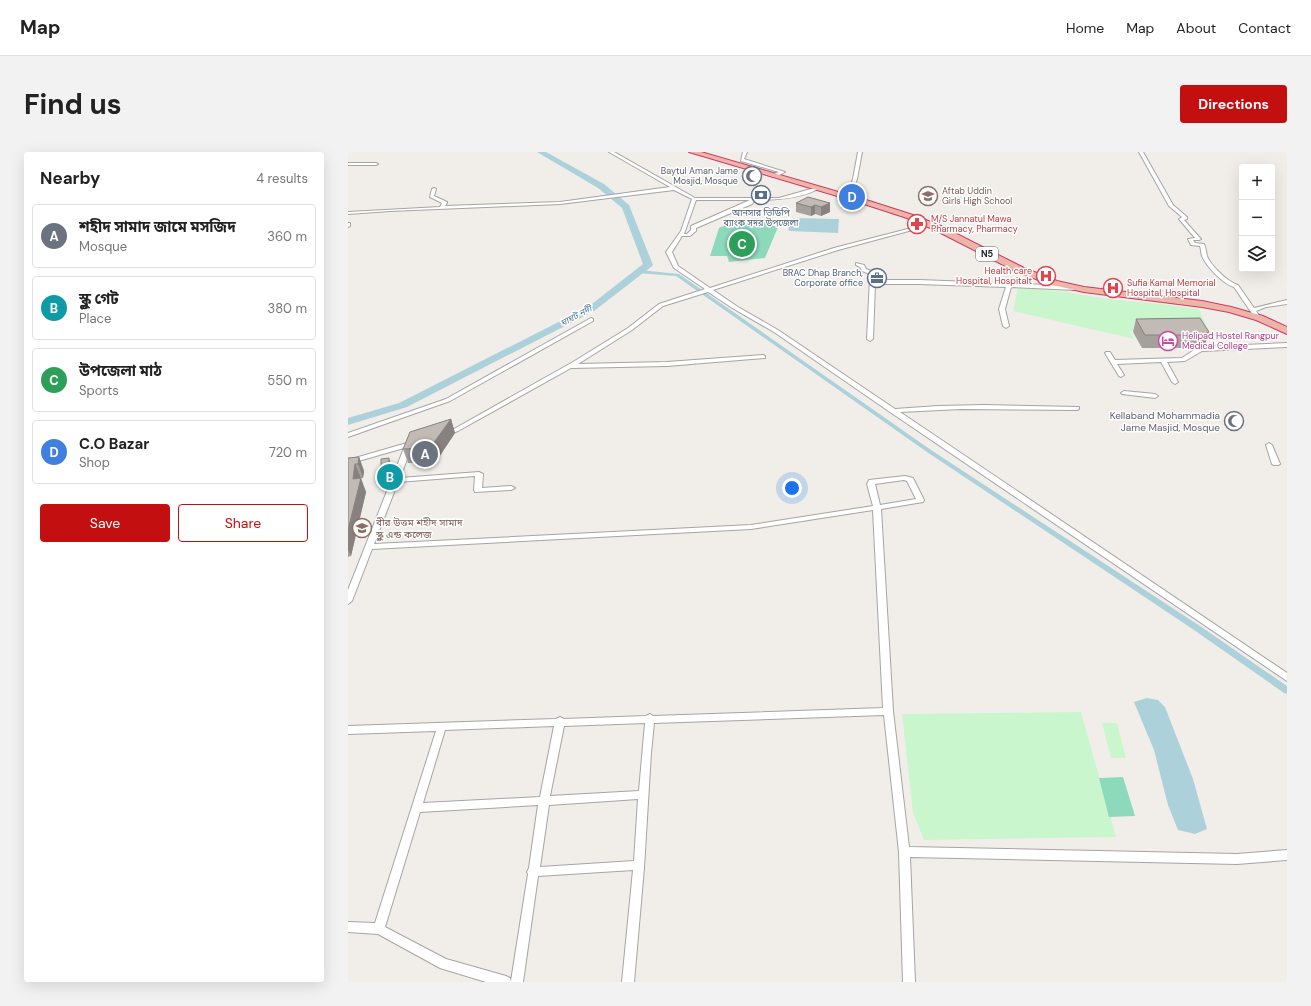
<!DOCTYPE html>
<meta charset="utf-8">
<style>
:root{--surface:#fff;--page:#f2f2f2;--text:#222;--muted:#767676;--line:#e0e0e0;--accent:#c40f10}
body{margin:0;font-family:"DM Sans","Noto Sans Bengali",sans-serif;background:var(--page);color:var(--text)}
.controls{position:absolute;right:12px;top:12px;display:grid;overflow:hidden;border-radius:4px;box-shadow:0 4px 16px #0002}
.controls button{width:36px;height:36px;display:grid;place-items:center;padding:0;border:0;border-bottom:1px solid var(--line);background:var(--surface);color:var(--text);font:20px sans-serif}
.you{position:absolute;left:444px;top:336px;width:14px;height:14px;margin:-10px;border:3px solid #fff;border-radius:50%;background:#1a73e8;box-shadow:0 0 0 6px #1a73e833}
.badge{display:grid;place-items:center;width:26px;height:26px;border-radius:50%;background:var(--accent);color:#fff;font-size:13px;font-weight:700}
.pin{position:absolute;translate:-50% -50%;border:2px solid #fff;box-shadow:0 1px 4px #0006}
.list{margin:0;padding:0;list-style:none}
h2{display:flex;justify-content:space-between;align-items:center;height:52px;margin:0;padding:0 16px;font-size:17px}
h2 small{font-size:13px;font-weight:400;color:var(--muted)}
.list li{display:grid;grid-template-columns:26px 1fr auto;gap:12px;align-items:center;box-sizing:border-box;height:64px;margin:0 8px 8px;padding:0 8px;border:1px solid var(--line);border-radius:4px}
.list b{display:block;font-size:15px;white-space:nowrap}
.list p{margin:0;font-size:13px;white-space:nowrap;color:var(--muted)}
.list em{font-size:13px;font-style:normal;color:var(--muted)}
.actions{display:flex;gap:8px;padding:12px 16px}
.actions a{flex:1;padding:9px 0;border:1px solid var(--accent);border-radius:4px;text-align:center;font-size:14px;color:var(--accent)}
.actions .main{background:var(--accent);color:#fff}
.icon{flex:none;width:22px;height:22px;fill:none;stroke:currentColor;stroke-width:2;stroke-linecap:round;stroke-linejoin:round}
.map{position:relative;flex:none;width:939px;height:830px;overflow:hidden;border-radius:4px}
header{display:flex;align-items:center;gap:24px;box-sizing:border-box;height:56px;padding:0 20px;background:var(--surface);border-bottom:1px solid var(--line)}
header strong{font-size:19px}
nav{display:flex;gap:22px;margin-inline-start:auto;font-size:14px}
.intro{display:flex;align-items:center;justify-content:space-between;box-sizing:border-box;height:96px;padding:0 24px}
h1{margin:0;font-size:28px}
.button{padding:10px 18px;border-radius:4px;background:var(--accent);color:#fff;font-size:14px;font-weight:700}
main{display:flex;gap:24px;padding:0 24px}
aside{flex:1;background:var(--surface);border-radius:4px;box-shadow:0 4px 16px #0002}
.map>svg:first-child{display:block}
.park{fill:#caf6ce}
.pitch{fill:#8dd9bc}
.water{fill:#add1db}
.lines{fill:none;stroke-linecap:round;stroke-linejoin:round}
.canal{fill:#add1db;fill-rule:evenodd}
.river{fill:#add1db;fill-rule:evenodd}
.minor-casing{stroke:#a5a5a5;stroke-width:2}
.trunk-casing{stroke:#cf366b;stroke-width:2}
.minor{fill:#fff;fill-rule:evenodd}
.trunk{fill:#ecb6a7;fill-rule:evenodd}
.wall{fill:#a6a09c}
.shaded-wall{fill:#87827f}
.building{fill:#c1bab5;stroke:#87827f}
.labels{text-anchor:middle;stroke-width:3;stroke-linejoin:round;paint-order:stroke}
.far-worship-label{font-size:9px;fill:#5b616d;stroke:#fff;text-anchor:end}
.far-education-label{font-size:9px;fill:#785e54;stroke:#fff;text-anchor:start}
.far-service-label{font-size:9px;fill:#4e5e75;stroke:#fff}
.far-health-label{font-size:9px;fill:#be3a42;stroke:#fff;text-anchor:start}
.shield{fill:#fff;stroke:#646464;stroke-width:1}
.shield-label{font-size:9px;font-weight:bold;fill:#212121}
.far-water-label{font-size:9px;font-style:italic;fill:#517aa3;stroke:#fff}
.far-hotel-label{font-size:9px;fill:#b23c85;stroke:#fff;text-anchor:start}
.worship-label{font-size:10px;fill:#5b616d;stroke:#fff;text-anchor:end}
.education-label{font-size:10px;fill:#785e54;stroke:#fff;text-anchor:start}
</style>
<header>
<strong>Map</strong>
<nav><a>Home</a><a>Map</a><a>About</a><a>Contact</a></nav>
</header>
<div class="intro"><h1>Find us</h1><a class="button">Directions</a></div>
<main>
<aside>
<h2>Nearby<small>4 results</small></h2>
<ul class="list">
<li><span class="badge" style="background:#6b7280">A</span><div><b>শহীদ সামাদ জামে মসজিদ</b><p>Mosque</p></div><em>360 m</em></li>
<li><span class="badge" style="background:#0f9aa8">B</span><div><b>স্কুল গেট</b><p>Place</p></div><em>380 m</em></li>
<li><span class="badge" style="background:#2e9e5b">C</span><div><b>উপজেলা মাঠ</b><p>Sports</p></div><em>550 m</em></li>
<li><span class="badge" style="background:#3f7fe0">D</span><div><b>C.O Bazar</b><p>Shop</p></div><em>720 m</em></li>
</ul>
<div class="actions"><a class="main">Save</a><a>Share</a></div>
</aside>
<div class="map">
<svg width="939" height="830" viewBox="0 0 939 830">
<rect width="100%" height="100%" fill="#f1eee9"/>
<!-- park -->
<path class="park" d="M670 136 719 140 760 147 814 152 851 157 860 178 782 179 786 187 665 159Z
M733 560 768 685 576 688 565 661 554 562Z
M754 571H769L778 606H763Z"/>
<!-- pitch -->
<path class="pitch" d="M404 66 433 68 417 106 381 110 379 104H362L371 76 390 68 397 70Z
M775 625 787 664 761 665 751 626Z"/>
<!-- water -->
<path class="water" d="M446 66 491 67 490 81 441 79 439 72Z
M799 546 810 548 817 555 845 627 859 677 847 682 830 678 820 653 806 598 786 550Z"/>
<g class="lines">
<!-- canal -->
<path class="canal" d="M291 118 331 122 583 298 852 474 939 534V542L936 541 846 478 579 300 328 124 289 121V119Z"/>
<!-- river -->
<path class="river" d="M189 0H198L256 32 281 53 305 113 303 115 246 159 59 255 0 273V266L51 251 240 155 295 112 274 56 250 36Z"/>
<defs>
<path id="minor" d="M261 0H266L347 46H431L470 35V37C452 47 427 48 407 48L404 52 348 76V79L342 84H334L324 100 330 114 362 136 486 96 583 71V73L490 98 365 138 390 155 430 178 547 257 590 254 636 253 731 255V257L729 258 613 257 552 260 939 521V529L542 260 426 180 386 157 360 140 315 154 284 178 230 212 319 210 415 203 417 204V206L319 214 223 216 110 279 99 283H95V281L106 277 225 210 280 176 311 152 357 137 326 116 318 100 333 79 344 47 326 38 212 52 42 59 0 62V60L92 55 94 51 82 45 84 37 86 36 88 37 86 44 99 50V51L97 54 212 50 322 35ZM348 48H402L343 74V78L339 82H336Z
M395 0H399L396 7 437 20 428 25H424V23L431 20 393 9Z
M510 0H514L509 27 502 45 500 46 498 45 505 27Z
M791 0H795L825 53 839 65V67L836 68 853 87 851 88H845L847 91 856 92C858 96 858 100 859 104 863 114 880 130 890 133L906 156 939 148V152L918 155 908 159 912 165 907 166 886 135C875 132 858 114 854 104 853 101 853 97 852 94L843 93 840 87 847 86 831 67 834 65 821 54Z
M0 11H28L30 12 28 13H0Z
M0 71H2V74L0 75Z
M508 111 516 113 518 117 526 120 528 128H571L727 134 730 136 727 138 663 135 657 157 661 174 658 176 655 174 651 157 658 135 571 132H527L525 187 522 189 519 187 522 126V122L514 119 512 115 508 113Z
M243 166 245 167V169L102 249 0 285V281L98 247Z
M939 191V195L854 199 837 209 819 210 830 230 827 232 824 230 813 210 769 212 776 223 773 225 771 224 757 201 758 200H762L767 208 834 206 846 198 853 195Z
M776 239 807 242 810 244 807 246 774 242 773 241Z
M66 289 69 291 64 294 52 326 131 320 135 322 134 336 163 334 167 336 163 338 127 340 126 338 127 324 50 330 26 392 403 373 525 354 519 332 521 328 557 324 565 326 576 348 575 350 533 357 545 559 561 695 889 702 939 698V708L889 712 562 705 567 830H555L551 700 536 563 306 571 303 601 296 716 286 830H274L285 718 190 724 175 830H138L92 816 30 782 0 780V770L27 771 88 579 0 582V574L208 567 212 565 216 567 298 564 302 562 305 564 535 556 525 358 403 377 24 397 4 449 0 452V438L56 296 0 312V308ZM556 328 559 329 568 347 532 353 527 332ZM297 571 291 639 202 644 216 574ZM206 574 192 645 75 651 97 578ZM290 647 286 709 192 715 201 653ZM190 653 181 716 179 720 180 722 163 829 162 826 158 824 98 807 37 775 72 660Z
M921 291 924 293 932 312 930 313H926L924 312 918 293Z"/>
<path id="trunk" d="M341 0H353L518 48 565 63 593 74 676 116 709 129 736 135 854 149 883 155 915 164 939 175V182L908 168 881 160 854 155 736 140 704 133 669 120 587 78 559 66 513 51Z"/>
</defs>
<!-- minor casing -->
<use href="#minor" class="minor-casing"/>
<!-- trunk casing -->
<use href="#trunk" class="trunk-casing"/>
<!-- minor -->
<use href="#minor" class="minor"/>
<!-- trunk -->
<use href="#trunk" class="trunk"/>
</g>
<!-- wall -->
<path class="wall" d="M448 51H482V60L473 64 467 62 463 64 448 60Z
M852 166 857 193 847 196H794L785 180 788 167Z
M103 267 107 281 87 311H60L55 297Z
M11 305 16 319 15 326H12L18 340 3 404 0 405V309Z"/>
<!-- shaded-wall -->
<path class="shaded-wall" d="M482 51V60L473 64V55Z
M467 53V62L463 64V55Z
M861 180 857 193 847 196 851 183Z
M103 267 107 281 87 311 82 296Z
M11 305 16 319 15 326 10 312Z
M41 306 43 313V320L35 322 33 315Z
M7 312 13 326 12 331 13 326 18 340 3 404 0 398V378L5 327Z"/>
<!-- building -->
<path class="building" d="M460 45 482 51 473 55 467 53 463 55 448 51Z
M852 166 861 180 851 183H797L788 167Z
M103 267 82 296 55 297 62 280Z
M11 305 10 312H7L5 327 13 326 0 378V306Z
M41 306V313L33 315V307Z"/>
<!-- icons -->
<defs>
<symbol id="mosque-ring" viewBox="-11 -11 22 22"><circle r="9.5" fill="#fff" stroke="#6b7280" stroke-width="1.5"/><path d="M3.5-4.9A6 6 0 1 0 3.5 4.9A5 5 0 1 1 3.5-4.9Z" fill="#6b7280"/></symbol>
<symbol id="bank-ring" viewBox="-11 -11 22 22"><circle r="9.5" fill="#fff" stroke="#5c6f8a" stroke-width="1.5"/><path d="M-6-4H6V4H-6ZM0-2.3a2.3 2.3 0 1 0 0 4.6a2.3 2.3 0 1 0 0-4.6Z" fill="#5c6f8a"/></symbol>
<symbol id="school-ring" viewBox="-11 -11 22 22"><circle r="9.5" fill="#fff" stroke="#8d6e63" stroke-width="1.5"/><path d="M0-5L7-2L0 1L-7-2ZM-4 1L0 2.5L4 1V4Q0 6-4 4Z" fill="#8d6e63"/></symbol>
<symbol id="pharmacy-ring" viewBox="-11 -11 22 22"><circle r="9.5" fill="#fff" stroke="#e0444e" stroke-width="1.5"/><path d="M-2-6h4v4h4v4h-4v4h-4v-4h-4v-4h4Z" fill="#e0444e"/></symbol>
<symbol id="hospital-ring" viewBox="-11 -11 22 22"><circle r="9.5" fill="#fff" stroke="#e0444e" stroke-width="1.5"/><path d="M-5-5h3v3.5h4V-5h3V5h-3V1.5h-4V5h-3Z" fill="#e0444e"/></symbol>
<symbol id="office-ring" viewBox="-11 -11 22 22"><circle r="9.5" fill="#fff" stroke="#5c6f8a" stroke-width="1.5"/><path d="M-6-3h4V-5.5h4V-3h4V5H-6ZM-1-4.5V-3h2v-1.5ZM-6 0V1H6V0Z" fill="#5c6f8a"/></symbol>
<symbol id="hotel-ring" viewBox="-11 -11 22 22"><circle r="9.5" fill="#fff" stroke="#d1479c" stroke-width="1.5"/><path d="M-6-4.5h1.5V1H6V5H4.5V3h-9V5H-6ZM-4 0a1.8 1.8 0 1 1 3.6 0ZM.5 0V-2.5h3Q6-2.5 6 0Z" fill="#d1479c"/></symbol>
<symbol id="university-ring" viewBox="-11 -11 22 22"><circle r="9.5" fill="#fff" stroke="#8d6e63" stroke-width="1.5"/><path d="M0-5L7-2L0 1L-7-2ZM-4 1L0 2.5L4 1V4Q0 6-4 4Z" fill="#8d6e63"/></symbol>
</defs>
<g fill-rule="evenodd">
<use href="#mosque-ring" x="393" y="13" width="22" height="22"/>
<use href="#bank-ring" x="402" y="32" width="22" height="22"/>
<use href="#school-ring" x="569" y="33" width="22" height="22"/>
<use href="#pharmacy-ring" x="558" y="61" width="22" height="22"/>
<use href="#hospital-ring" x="687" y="113" width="22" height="22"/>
<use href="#office-ring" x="518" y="115" width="22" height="22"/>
<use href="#hospital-ring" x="754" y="125" width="22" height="22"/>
<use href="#hotel-ring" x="809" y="178" width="22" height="22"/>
<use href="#mosque-ring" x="875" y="258" width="22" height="22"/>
<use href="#university-ring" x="3" y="365" width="22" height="22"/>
</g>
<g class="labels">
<!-- far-worship labels -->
<g class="far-worship-label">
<text x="390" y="22">Baytul Aman Jame<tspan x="390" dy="10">Mosjid, Mosque</tspan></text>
</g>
<!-- far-education labels -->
<g class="far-education-label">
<text x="594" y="42">Aftab Uddin<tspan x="594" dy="10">Girls High School</tspan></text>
</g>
<!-- far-service labels -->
<g class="far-service-label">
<text x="413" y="64">আনসার ভিডিপি<tspan x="413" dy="10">ব্যাংক সদর উপজেলা</tspan></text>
<text x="515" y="124" text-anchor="end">BRAC Dhap Branch,<tspan x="515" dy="10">Corporate office</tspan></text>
</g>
<!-- far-health labels -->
<g class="far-health-label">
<text x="583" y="70">M/S Jannatul Mawa<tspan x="583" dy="10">Pharmacy, Pharmacy</tspan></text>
<text x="684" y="122" text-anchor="end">Health care<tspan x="684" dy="10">Hospital, Hospitalt</tspan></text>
<text x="779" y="134">Sufia Kamal Memorial<tspan x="779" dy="10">Hospital, Hospital</tspan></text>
</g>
<!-- shield labels -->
<rect class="shield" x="628" y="95" width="22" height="14" rx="3"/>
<g class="shield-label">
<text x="639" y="105">N5</text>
</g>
<!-- far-water labels -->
<g class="far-water-label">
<text transform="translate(228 164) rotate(-28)" y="3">ঘাঘট নদী</text>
</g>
<!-- far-hotel labels -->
<g class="far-hotel-label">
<text x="834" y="187">Helipad Hostel Rangpur<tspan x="834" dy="10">Medical College</tspan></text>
</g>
<!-- worship labels -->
<g class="worship-label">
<text x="872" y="267">Kellaband Mohammadia<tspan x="872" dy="12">Jame Masjid, Mosque</tspan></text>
</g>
<!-- education labels -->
<g class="education-label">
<text x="28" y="374">বীর উত্তম শহীদ সামাদ<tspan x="28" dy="12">স্কুল এন্ড কলেজ</tspan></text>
</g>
</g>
</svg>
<div class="controls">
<button>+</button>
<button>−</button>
<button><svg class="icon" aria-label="layers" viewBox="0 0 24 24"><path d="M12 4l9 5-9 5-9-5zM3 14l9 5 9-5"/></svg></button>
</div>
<div class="you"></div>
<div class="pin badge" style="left:77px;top:302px;background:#6b7280">A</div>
<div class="pin badge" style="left:42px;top:325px;background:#0f9aa8">B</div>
<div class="pin badge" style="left:394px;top:92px;background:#2e9e5b">C</div>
<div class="pin badge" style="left:504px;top:45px;background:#3f7fe0">D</div>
</div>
</main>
